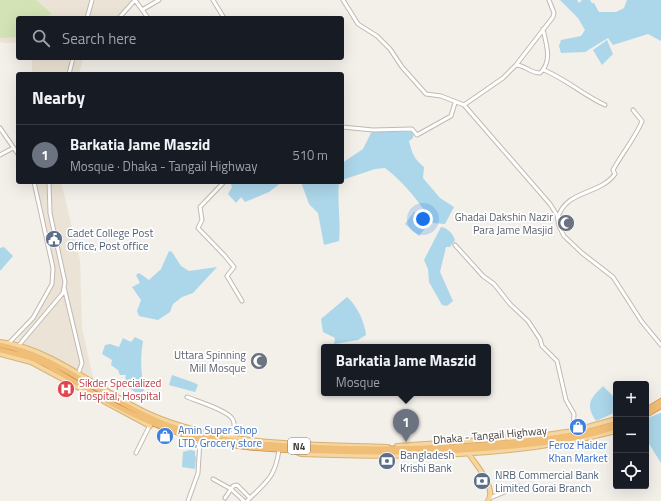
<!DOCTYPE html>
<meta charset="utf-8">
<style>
:root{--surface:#171b24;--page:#20242c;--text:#f1f3f6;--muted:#9ea1a6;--line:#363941;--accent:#2563eb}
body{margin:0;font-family:"Titillium Web",sans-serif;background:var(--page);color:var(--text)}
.controls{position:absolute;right:12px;bottom:12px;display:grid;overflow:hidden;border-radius:4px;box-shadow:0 4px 16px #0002}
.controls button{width:36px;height:36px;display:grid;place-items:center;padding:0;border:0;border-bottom:1px solid var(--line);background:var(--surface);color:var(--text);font:20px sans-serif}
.you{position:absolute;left:423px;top:219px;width:14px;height:14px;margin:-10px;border:3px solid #fff;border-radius:50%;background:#1a73e8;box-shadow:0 0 0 6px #1a73e833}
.badge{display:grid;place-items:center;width:26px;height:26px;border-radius:50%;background:var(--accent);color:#fff;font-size:13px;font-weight:700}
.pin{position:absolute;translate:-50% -33px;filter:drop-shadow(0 1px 2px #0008)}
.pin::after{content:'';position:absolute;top:21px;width:14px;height:12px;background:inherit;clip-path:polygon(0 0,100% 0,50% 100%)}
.popup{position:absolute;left:321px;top:344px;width:170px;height:52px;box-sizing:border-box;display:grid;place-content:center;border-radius:4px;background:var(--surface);filter:drop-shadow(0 1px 3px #0005);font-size:13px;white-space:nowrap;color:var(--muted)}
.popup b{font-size:15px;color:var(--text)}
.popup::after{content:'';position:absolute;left:50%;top:100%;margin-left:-8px;border:8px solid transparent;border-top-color:var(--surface)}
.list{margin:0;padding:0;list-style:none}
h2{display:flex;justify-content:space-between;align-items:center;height:52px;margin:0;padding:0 16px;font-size:17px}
h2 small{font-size:13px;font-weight:400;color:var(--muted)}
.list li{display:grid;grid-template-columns:26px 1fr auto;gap:12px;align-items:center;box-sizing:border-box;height:60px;padding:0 16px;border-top:1px solid var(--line)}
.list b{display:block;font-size:15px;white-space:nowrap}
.list p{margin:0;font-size:13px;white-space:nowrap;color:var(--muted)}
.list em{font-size:13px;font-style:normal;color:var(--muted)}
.icon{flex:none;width:22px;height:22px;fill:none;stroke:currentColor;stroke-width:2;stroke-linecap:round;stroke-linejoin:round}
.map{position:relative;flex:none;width:661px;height:501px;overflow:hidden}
.search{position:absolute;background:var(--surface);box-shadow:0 4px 16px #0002;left:16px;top:16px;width:328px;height:44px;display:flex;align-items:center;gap:10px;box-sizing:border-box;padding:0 14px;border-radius:4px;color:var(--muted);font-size:15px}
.panel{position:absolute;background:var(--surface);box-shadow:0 4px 16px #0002;left:16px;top:72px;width:328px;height:112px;border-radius:4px}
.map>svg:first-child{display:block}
.education{fill:#ebe3d5}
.green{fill:#d3e3b6}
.water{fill:#acd6ea}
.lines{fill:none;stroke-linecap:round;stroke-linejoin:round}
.minor-casing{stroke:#c1b9b0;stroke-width:5}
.major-casing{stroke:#d9b172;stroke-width:6}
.highway-casing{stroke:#cf9248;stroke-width:6}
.minor{stroke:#fff;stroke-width:3}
.major{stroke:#f5d6a1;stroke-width:4}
.highway{stroke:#f0be77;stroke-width:4.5}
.labels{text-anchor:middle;stroke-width:3.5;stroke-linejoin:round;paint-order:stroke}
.shield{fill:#fff;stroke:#7e7974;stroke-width:1}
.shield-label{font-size:10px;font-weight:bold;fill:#464038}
.worship-label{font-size:11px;fill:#5b616d;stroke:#fff;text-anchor:end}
.service-label{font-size:11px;fill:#4e5e75;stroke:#fff;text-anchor:start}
.health-label{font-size:11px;fill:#be3a42;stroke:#fff;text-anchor:start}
.shop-label{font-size:11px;fill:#366cbe;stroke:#fff;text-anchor:start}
.street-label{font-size:11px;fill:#464038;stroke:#fff}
</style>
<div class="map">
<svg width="661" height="501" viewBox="0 0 661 501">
<rect width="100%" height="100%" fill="#f3efe9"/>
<!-- education -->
<path class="education" d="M0 0H134L119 18H18V42L7 43 0 42Z
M32 58H83L79 74H32Z
M35 182H61L80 260 82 329 93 378 92 381 24 345 22 342 17 341 39 312 51 288 54 274 40 200Z"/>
<!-- green -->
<path class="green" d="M0 0H36L52 14 43 18H18V37L0 38Z"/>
<!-- water -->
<path class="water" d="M560 0H577L579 3 582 0H590L592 3H594L599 12H616L624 8 627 0H661V41L648 34 613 45 608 38 585 52 561 53 559 46 561 40 581 36 585 30 578 18Z
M607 40 613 54 602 65 593 50Z
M372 131 414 132 413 138 409 141C412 153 414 159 424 167L423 178 440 198 454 207 445 224 433 223C419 202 406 184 385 168L375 169 342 180V163L363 149Z
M230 182H282L269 192 245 202 241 197 236 203 228 194 232 187Z
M301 182H339C337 202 341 221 339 241L324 245 318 213 309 204Z
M414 212 418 213 428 225 419 236 405 224Z
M441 227C448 228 453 234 455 240L450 247H446L440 272 453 301 447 306 442 305 429 282 428 269 424 260Z
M4 247 13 256 0 271V248Z
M169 251 172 252 181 266 189 271 217 267 193 293 182 297 173 304 170 312 158 320 139 316 137 311 141 300 132 287 140 283 136 275 139 273 149 280 161 269Z
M347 297C357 305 365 323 366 335L358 340 334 344 335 338 323 332 321 319Z
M135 337 143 341C140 358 141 373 144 390L139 396 137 393 127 387 123 389 126 375H120L118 370 111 365 112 360 102 354 105 345 110 344 119 347 123 338 131 342Z
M172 375 195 383 198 385 195 392 169 385Z
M603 386 615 398 616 412 596 421C585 404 590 399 603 386Z
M660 413H661V463L646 439V419Z
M190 450 195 451V456L196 457 195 469 182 467 183 452Z"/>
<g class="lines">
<defs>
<path id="minor" d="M213 0 224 18
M343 0 358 24 377 36 390 49 402 67 426 94 441 96 464 105 550 204 557 215 559 226 564 236 582 253 613 277 642 322 661 345
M142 10 159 0
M87 18 92 0
M119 18 135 0 148 18
M516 65C525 65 530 73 540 73 553 61 546 44 543 29
M544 70C566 79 583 95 605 105
M69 74 73 58
M464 105 503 78 516 65 553 17 554 13 549 0
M342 127 373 130 412 129 417 135 451 116 455 103
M0 128 18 154
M0 155 13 148
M224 182 200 207 202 220 198 228 225 256 234 267 227 276 242 301
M558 218C565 190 600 195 615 174L613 170C621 155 637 135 642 121L633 110
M455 245 483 276 494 284 510 304 528 321 540 339 542 346 557 361 566 400 574 414 573 431
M64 287 82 363 78 374
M9 343 33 318 52 284 53 268 34 182
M19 345 63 293 65 282 50 213 49 182
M187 397C197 401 230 411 233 420 236 426 233 433 231 439
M136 453 150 425
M213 479 231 489 225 498
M490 498 519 486
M188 501 198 473 200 440
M244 501 231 489 233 486 237 485 250 498
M247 501C266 482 275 478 279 450"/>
<path id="major" d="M0 342C50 347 101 392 147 413 222 447 307 444 388 447
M0 354 31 362 150 426
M397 446 539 436 573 431 616 419
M292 450 301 454C406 458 513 458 616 431
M469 454C476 465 497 488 488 501"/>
<path id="highway" d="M0 345C59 356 111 404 168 425 213 442 262 444 310 447 374 450 438 449 502 443 541 440 580 436 616 423
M0 350 28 357 45 364C88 390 131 418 179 433 224 448 272 450 319 451 378 453 436 453 494 448 535 444 577 441 616 427
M646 410 661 401
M646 415 661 406"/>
</defs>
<!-- minor casing -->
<use href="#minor" class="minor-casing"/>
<!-- major casing -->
<use href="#major" class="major-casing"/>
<!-- highway casing -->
<use href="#highway" class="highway-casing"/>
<!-- minor -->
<use href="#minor" class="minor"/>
<!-- major -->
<use href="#major" class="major"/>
<!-- highway -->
<use href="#highway" class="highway"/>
</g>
<!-- icons -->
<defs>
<symbol id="mosque-disc" viewBox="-11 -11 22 22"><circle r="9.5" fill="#6b7280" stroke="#fff"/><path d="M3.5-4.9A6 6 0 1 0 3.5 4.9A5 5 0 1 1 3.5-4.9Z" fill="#fff"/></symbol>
<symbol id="civic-disc" viewBox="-11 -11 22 22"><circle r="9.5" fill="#5c6f8a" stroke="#fff"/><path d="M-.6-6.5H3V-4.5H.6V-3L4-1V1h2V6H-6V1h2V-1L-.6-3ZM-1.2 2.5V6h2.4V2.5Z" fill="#fff"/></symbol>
<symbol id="hospital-disc" viewBox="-11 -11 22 22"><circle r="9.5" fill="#e0444e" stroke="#fff"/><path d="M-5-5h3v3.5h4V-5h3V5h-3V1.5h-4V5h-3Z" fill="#fff"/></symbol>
<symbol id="shop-disc" viewBox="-11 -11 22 22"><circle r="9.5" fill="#3f7fe0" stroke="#fff"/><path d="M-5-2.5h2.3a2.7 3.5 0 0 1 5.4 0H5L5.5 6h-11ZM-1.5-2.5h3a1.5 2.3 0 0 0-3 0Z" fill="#fff"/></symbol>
<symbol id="bank-disc" viewBox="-11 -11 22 22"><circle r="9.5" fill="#5c6f8a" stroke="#fff"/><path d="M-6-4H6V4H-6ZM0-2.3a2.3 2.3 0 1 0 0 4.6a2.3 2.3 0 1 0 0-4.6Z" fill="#fff"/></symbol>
</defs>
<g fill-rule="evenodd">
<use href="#mosque-disc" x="556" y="213" width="20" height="20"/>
<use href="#civic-disc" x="44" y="229" width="20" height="20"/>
<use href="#mosque-disc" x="249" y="351" width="20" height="20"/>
<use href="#hospital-disc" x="56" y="379" width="20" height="20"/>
<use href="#shop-disc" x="568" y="417" width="20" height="20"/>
<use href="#shop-disc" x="155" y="426" width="20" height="20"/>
<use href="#bank-disc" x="377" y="451" width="20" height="20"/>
<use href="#bank-disc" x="472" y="471" width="20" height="20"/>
</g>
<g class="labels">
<!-- shield labels -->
<rect class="shield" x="288" y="438" width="22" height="16" rx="3"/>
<g class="shield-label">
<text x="299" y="450">N4</text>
</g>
<!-- worship labels -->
<g class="worship-label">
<text x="553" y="221">Ghadai Dakshin Nazir<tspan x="553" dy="13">Para Jame Masjid</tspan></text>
<text x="246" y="359">Uttara Spinning<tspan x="246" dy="13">Mill Mosque</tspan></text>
</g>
<!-- service labels -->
<g class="service-label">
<text x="67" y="237">Cadet College Post<tspan x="67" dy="13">Office, Post office</tspan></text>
<text x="400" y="459">Bangladesh<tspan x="400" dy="13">Krishi Bank</tspan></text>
<text x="495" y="479">NRB Commercial Bank<tspan x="495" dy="13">Limited Gorai Branch</tspan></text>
</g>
<!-- health labels -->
<g class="health-label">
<text x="79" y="387">Sikder Specialized<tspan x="79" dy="13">Hospital, Hospital</tspan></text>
</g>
<!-- shop labels -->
<g class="shop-label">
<text x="178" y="434">Amin Super Shop<tspan x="178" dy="13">LTD, Grocery store</tspan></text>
<text x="578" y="449" text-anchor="middle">Feroz Haider<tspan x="578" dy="13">Khan Market</tspan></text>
</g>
<!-- street labels -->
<g class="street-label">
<text transform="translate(490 435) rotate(-5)" y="4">Dhaka - Tangail Highway</text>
</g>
</g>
</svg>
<div class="controls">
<button>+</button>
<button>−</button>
<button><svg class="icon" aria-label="locate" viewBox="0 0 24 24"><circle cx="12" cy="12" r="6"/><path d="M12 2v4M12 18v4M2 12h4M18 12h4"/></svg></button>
</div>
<div class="you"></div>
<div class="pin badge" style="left:406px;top:442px;background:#6b7280">1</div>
<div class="popup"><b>Barkatia Jame Maszid</b>Mosque</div>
<div class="search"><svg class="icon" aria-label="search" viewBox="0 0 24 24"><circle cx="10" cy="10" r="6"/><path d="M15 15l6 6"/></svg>Search here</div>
<section class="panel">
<h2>Nearby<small></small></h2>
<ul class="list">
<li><span class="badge" style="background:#6b7280">1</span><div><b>Barkatia Jame Maszid</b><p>Mosque · Dhaka - Tangail Highway</p></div><em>510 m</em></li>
</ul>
</section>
</div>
